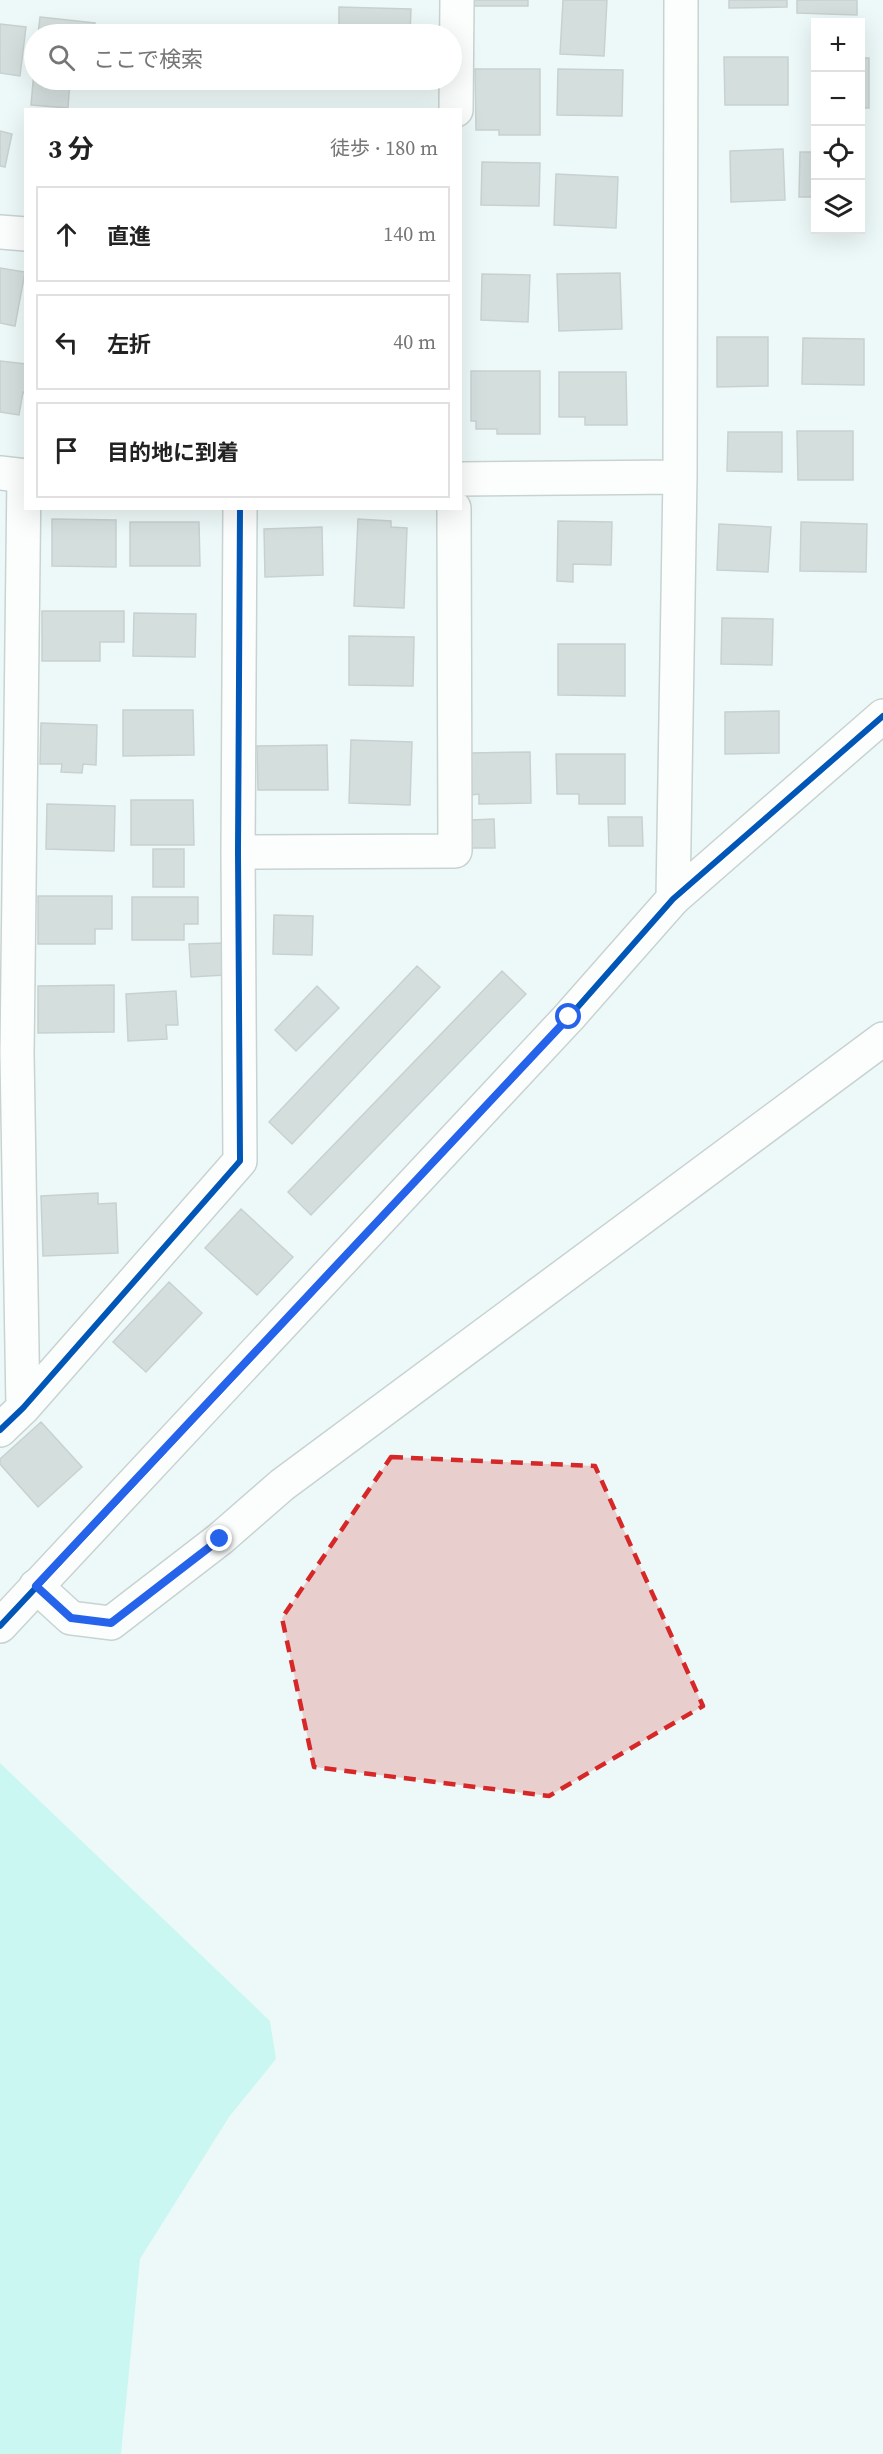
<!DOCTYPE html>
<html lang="ja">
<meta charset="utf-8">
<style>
:root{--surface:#fff;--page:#f6f6f6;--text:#222;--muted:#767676;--line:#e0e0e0}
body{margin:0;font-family:"Source Serif 4","Noto Sans JP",serif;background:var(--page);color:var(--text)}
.controls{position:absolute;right:18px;top:18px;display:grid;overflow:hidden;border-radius:0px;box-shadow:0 6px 24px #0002}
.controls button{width:54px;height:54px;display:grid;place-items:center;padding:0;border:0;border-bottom:2px solid var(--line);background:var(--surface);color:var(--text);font:30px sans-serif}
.stop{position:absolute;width:18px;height:18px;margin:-14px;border:4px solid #2563eb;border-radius:50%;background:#fff}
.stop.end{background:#2563eb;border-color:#fff;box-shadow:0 2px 6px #0008}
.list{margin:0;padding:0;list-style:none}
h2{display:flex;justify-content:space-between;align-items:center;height:78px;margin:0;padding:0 24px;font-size:26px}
h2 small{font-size:20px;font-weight:400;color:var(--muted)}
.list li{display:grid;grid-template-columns:39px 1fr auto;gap:18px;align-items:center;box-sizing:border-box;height:96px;margin:0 12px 12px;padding:0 12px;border:2px solid var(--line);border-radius:0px}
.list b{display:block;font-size:22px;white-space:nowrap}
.list em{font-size:20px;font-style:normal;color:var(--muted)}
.icon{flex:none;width:33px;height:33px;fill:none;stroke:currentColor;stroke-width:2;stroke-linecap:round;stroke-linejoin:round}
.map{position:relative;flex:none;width:883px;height:2454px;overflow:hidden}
.search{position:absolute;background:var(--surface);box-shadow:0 6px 24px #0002;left:24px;top:24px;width:438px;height:66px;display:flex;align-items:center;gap:15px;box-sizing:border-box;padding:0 21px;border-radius:33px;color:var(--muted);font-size:22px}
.panel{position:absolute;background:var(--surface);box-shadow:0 6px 24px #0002;left:24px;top:108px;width:438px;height:402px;border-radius:0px}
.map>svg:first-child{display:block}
.green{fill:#cbf7f2}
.building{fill:#d4dfdd;stroke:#c8d1d0;stroke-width:1.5}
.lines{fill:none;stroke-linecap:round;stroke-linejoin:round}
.street-casing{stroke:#c8d3d1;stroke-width:36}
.secondary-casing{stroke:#c8d3d1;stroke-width:36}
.street{stroke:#fcfefe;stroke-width:33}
.secondary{stroke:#fcfefe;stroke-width:33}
.cycleway-casing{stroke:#fff;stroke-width:10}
.cycleway{stroke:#0057b8;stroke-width:6}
.route{stroke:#2563eb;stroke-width:8}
.marked{fill:#d62828;fill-opacity:0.2;stroke:#d62828;stroke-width:4.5;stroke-dasharray:12 8;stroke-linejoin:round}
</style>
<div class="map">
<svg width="883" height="2454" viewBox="0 0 883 2454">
<rect width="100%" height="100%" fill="#edf9f8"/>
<!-- green -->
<path class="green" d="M0 1763 270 2021 276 2059 229 2117 140 2259 121 2454H0Z"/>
<!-- building -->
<path class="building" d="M474 0H528V6H474Z
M563 0H607L604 56 560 54Z
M729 0H787V7L729 8Z
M797 0H857V15L797 13Z
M339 7 411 9 410 34H339Z
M40 17 95 23 94 34H38Z
M0 24 26 27 20 76 0 73Z
M214 30V34H141V31Z
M724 57H788V105H725Z
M812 58H816V108H812Z
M860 58H869V108H860Z
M475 69H540V135H499V130H476Z
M558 69 623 70 622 116 557 115Z
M34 71V80H70L68 108 31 105Z
M142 80H215V82L142 83Z
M0 131 12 134 5 167 0 166Z
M783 149 785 200 731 202 730 151Z
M800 152H816V197H799Z
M482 162 540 163 539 206 481 205Z
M556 174 618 177 616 228 554 225Z
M0 268 25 272 15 326 0 323Z
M620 273 622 329 559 331 557 274Z
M482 274 530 275 528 322 481 320Z
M717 337H768V386L717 387Z
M803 338 864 339V385L802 384Z
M0 361 26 364V393L23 392 19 415 0 412Z
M471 371H540V434H497V429H476V421H471Z
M559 372H626L627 425H585V417H559Z
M797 431H853V480H798Z
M728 432H782V472L727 471Z
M52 519 116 520V567L52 566Z
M358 519 391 521V527L407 528 404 608 354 606Z
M558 521 612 522 611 565 573 564V582L557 581Z
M130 522H199L200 566H130Z
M801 522 867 524 866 572 800 571Z
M719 524 771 527 768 572 717 570Z
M322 527 323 575 265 577 264 529Z
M42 611H124V642H100V661H42Z
M134 613 196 614 195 657 133 656Z
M722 618 773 619 772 665 721 664Z
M349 636 414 637 413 686 349 685Z
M558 644H625V696L558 695Z
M123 710H193L194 755 123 756Z
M779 711V753L725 754V712Z
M41 723 97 725 96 765 83 764 82 773 61 772 62 764H40Z
M351 740 412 742 410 805 349 803Z
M327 745 328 790H258L257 746Z
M530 752 531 803 479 804V794L472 795 471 753Z
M556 754H625V804H579V794H557Z
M131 800H193L194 845H131Z
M47 804 115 806 114 851 46 849Z
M608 817H642L643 846H609Z
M494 819 495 848H471V820Z
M153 849H184V887H153Z
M38 896H112V929H95V944H38Z
M132 897H198V924H184V940H132Z
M274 915 313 916 312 955 273 954Z
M223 943 225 975 191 977 189 944Z
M417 966 440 987 292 1144 269 1122Z
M502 971 526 994 311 1215 288 1192Z
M114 985V1032L38 1033V986Z
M317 986 339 1008 296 1051 275 1030Z
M176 991 178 1025H166L167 1039 128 1041 126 994Z
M98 1193V1204L116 1203 118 1253 43 1256 41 1196Z
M241 1209 293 1257 257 1295 205 1248Z
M169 1282 202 1313 146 1372 113 1342Z
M41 1422 82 1467 38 1507 0 1464V1459Z"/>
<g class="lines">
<defs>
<path id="street" d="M456 110 457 0
M0 232 26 234
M238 852 455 851 454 508
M673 899 883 716
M23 1408 17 1054 24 476
M0 1430 23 1408 240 1161 238 852 240 508
M36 1586 71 1618 111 1623 220 1539 282 1485 883 1039"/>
<path id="secondary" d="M0 473 26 476
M460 479 680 477
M0 1626 569 1017 673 899 680 477 681 0"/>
</defs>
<!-- street casing -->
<use href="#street" class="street-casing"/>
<!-- secondary casing -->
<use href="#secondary" class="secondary-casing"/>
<!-- street -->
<use href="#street" class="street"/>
<!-- secondary -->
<use href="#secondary" class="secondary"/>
<defs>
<path id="cycleway" d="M0 1430 23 1408 240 1161 238 852 240 508
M0 1626 569 1017 673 899 883 716"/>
</defs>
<!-- cycleway casing -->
<use href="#cycleway" class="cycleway-casing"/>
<!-- cycleway -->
<use href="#cycleway" class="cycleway"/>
</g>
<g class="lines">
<!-- route -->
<path class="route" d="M220 1539 111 1623 71 1618 36 1586 569 1017"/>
</g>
<!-- marked area -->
<path class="marked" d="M391 1457 595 1466 703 1706 549 1796 314 1767 282 1618Z"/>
</svg>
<div class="controls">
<button>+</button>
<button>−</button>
<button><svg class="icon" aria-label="locate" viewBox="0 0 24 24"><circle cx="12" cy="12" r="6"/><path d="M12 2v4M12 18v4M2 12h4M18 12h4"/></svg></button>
<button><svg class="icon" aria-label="layers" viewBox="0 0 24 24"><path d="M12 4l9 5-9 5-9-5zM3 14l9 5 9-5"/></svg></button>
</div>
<div class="stop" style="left:569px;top:1017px"></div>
<div class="stop end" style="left:220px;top:1539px"></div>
<div class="search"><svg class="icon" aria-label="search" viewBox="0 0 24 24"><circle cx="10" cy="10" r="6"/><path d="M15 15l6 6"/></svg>ここで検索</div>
<section class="panel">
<h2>3 分<small>徒歩 · 180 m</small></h2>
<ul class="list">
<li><svg class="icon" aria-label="ahead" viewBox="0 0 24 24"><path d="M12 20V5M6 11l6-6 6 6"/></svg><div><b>直進</b></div><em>140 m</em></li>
<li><svg class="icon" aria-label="left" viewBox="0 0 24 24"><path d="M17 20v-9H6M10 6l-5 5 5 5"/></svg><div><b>左折</b></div><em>40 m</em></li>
<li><svg class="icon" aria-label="arrive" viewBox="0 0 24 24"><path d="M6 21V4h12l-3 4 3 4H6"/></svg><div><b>目的地に到着</b></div></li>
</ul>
</section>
</div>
